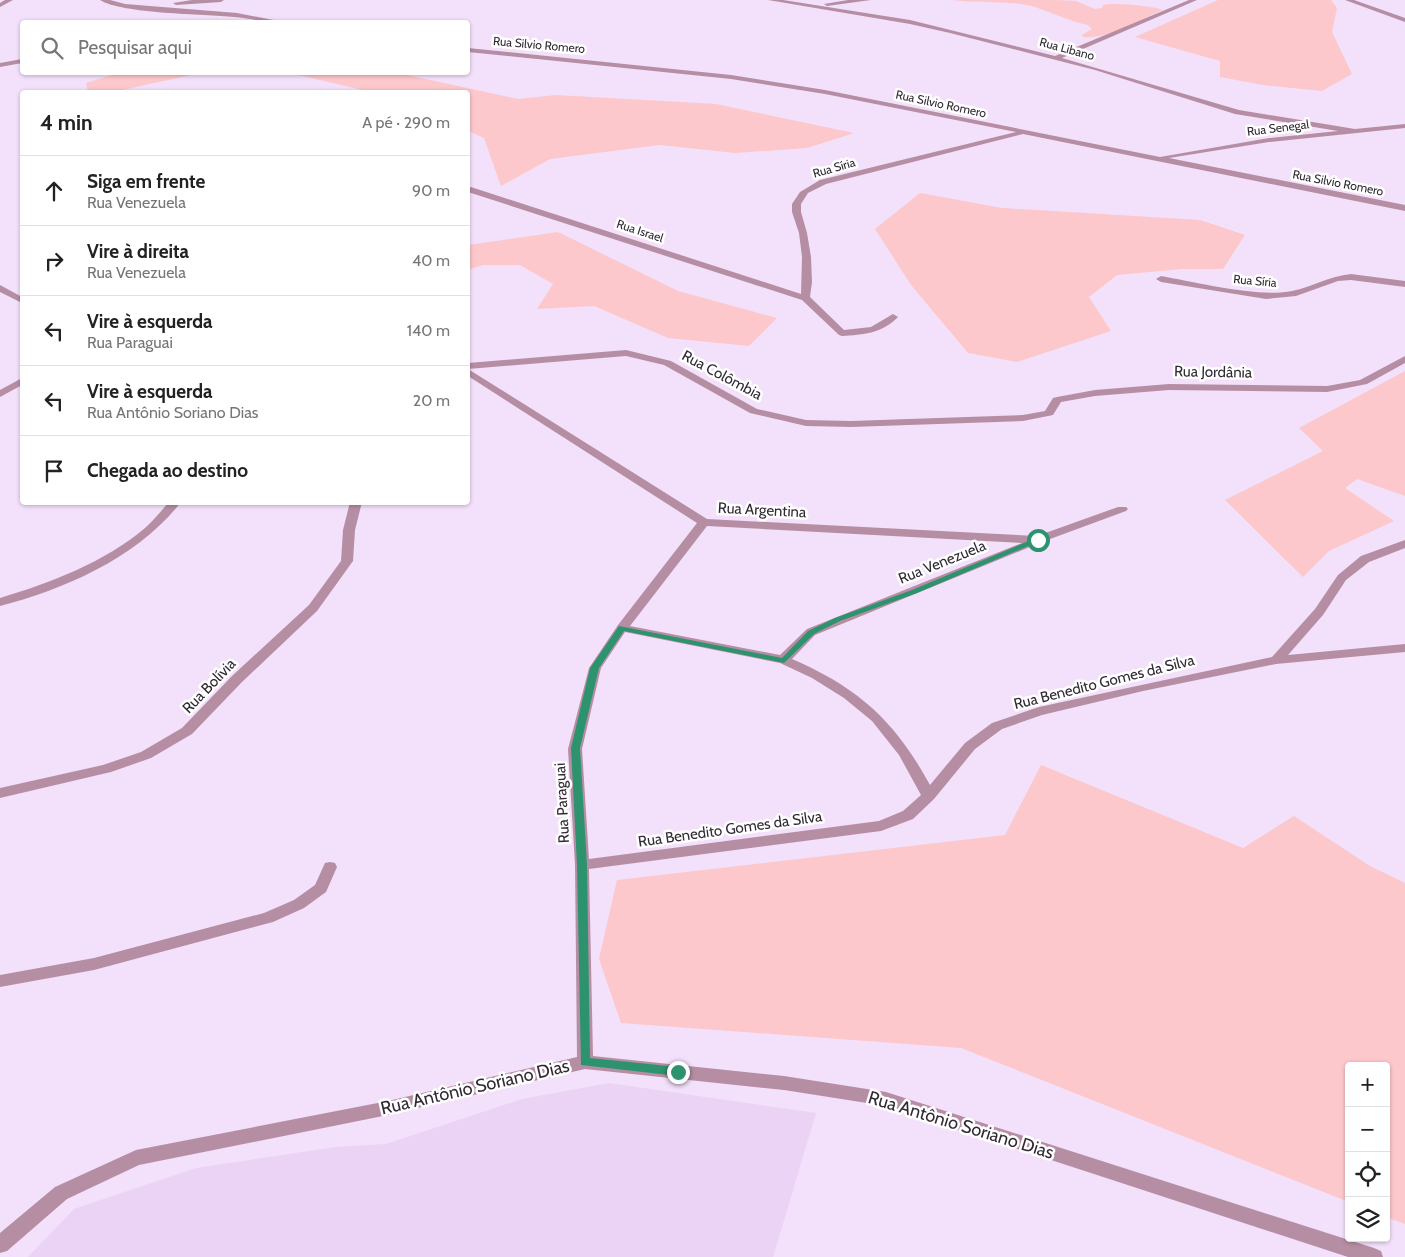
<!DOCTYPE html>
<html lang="pt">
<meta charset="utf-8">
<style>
:root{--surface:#fff;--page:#f6f6f6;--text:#222;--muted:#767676;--line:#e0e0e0}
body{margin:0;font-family:Cabin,sans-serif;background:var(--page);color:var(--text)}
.controls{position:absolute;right:15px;bottom:15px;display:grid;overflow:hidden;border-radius:5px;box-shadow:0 1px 4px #0004}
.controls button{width:45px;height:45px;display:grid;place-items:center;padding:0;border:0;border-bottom:1px solid var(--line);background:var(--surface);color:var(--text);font:25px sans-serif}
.stop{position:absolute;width:15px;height:15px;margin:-11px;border:4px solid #2d936f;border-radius:50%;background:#fff}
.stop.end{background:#2d936f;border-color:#fff;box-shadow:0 1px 5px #0008}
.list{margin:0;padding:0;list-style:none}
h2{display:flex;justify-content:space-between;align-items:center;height:65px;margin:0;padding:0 20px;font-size:21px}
h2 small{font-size:16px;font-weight:400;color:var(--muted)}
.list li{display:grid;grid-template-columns:32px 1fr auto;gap:15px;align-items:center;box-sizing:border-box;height:70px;padding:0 20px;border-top:1px solid var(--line)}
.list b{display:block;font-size:19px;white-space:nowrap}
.list p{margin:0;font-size:16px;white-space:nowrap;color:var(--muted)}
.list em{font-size:16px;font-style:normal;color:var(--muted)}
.icon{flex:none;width:28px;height:28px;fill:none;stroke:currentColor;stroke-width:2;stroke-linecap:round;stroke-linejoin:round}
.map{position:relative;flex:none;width:1405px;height:1257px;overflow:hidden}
.search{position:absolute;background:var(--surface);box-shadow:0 1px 4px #0004;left:20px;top:20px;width:450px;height:55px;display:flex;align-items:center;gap:12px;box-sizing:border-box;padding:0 18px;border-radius:5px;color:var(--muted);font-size:19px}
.panel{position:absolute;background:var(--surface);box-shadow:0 1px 4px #0004;left:20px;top:90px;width:450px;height:415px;border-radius:5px}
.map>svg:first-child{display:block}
.built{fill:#ead3f5}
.green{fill:#fcc8cb}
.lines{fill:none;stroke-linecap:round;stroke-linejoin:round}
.minor{fill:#b68ea4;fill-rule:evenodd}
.route{fill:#2d936f}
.labels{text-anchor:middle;stroke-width:5;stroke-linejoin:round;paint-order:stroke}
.far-street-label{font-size:12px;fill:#312a34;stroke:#fff}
.street-label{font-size:15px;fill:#312a34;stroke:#fff}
.near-street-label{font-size:18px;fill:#312a34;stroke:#fff}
</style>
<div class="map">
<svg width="1405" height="1257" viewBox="0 0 1405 1257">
<rect width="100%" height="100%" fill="#f3e0fb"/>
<!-- built -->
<path class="built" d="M609 1083 816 1113 773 1257H28L74 1209 196 1168 335 1147 386 1144 522 1099Z"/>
<!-- green -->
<path class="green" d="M953 0H1056L1076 1 1095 9 1102 8 1103 5C1113 2 1154 6 1163 10 1139 20 1110 39 1083 37L1082 35 1092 29 1088 25C1068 21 1051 12 1032 6 1007 0 979 4 953 0Z
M1218 0H1331L1337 8 1332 32 1352 74 1322 91 1263 85 1220 77V61L1135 37Z
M122 72H200V73L113 92H88L86 83Z
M290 73H398L518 99 556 95 716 104 854 133 807 148 735 153 660 145 550 159 501 186 484 138 468 131V92H371Z
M920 193 1002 208 1200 220 1245 235 1223 269H1182L1117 275 1089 297 1111 331 1017 362 968 353 911 285 875 229Z
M558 232 678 291 777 318 749 346 668 338 594 306 537 309 553 284 520 265H483L468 270V245Z
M1405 371V496L1357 479 1345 488 1394 521 1329 551 1303 577 1225 500 1323 451 1299 428Z
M1041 765 1243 848 1294 816 1370 866 1405 883V1224L1386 1217V1066H1349V1202L961 1048 621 1023 599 959 617 880 1005 835Z"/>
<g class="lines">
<!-- minor -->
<path class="minor" d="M5 0H13L0 7V3Z
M100 0H110L125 4 237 13 284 22C268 24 251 18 234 17 205 14 122 14 100 0Z
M192 0H224L221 2 176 5 173 3Z
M768 0H783L910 20 1055 56 1189 0H1197L1062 58 1239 110 1355 129 1405 124V128L1269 142 1169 158 1405 205V211L1023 134 826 184 808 193 801 204V212L807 233 811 257 812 282 810 297 844 330 871 327 893 314 898 317C883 333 863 335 842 336L839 335 802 300 468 192V187H471L801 294 802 257 799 233 792 212V204L800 192 820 180 1016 132 825 94 731 79 468 52V48L731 75 825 90 1160 157 1269 138 1338 131 1235 114 1095 70 950 33 910 24Z
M848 0H871L827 6 824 4Z
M1345 0H1354L1405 18V22Z
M22 59V63L0 67V63Z
M1351 274 1405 281V287L1351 280 1338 281 1296 296 1266 299 1161 282 1156 279 1161 276C1195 282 1259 298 1292 291 1312 287 1329 276 1351 274Z
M0 285 22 297V303L0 292Z
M626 350 671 361 757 409 806 420 851 421 1023 415 1045 411 1053 398 1057 397 1095 390 1169 384 1327 386 1360 380 1405 356V363L1367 384 1327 392 1169 390 1095 396 1061 402 1053 415 1023 421 851 427 806 426 750 413 664 365 626 356 468 369V363Z
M468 369 707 519 1037 536 1118 507H1126L1128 509 1126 511 1042 542 815 635 792 659C859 688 895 721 930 785L965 743 992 723 1039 707 1272 657 1315 609 1338 575 1361 556 1405 540V548L1369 562 1346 580 1323 615 1288 655 1405 644V652L1276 664 1143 691 1042 715 1002 729 975 749 934 799 913 819 881 831 589 869 593 1056 784 1076 886 1092 1374 1248 1381 1251 1383 1257H1348L886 1106 784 1090 585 1069 388 1115 139 1165 67 1199 7 1251 0 1253V1233L55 1187 136 1150 388 1101 577 1057 575 865 568 749 589 668 618 625 697 523 468 376ZM707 526 1022 543 807 629 780 655 630 626ZM625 632 780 663 812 678 844 698 872 721 899 755 921 795 903 811 879 821 589 859 582 749 601 668Z
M22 378V385L0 397V390Z
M169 502H181C138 557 66 589 0 606V598C50 583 105 562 145 528 154 520 161 511 169 502Z
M350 502H362L355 530 353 561 317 611 242 682 192 734 151 758 111 772 0 798V788L103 765 141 752 182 728 232 676 309 605 341 561 343 530Z
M330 862 335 863 337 867 326 892 304 908 273 922 94 970 0 987V975L94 958 264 913 294 900 315 885 325 863Z"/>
</g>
<!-- route -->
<path class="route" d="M1038 537 1042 540 1040 541 917 593 840 621 814 634 784 663 624 631 599 668 580 748 587 865 590 1058 678 1067 684 1072 678 1076 581 1065 577 865 571 748 590 668 619 626 782 658 808 631 835 618 912 590Z"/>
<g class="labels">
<!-- far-street labels -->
<g class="far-street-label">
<text transform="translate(539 45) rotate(5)" y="4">Rua Silvio Romero</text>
<text transform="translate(1067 49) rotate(15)" y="4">Rua Libano</text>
<text transform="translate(941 104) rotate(12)" y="4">Rua Silvio Romero</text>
<text transform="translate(1278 128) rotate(-7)" y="4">Rua Senegal</text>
<text transform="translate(834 168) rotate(-16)" y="4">Rua Síria</text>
<text transform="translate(1338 183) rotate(11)" y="4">Rua Silvio Romero</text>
<text transform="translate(640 231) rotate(18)" y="4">Rua Israel</text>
<text transform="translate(1255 281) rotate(5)" y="4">Rua Síria</text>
</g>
<!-- street labels -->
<g class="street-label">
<text transform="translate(1213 372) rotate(1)" y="5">Rua Jordânia</text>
<text transform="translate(722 375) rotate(28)" y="5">Rua Colômbia</text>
<text transform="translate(762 510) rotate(3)" y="5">Rua Argentina</text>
<text transform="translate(942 562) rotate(-22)" y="5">Rua Venezuela</text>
<text transform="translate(1104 682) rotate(-14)" y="5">Rua Benedito Gomes da Silva</text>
<text transform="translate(209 686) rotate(-46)" y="5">Rua Bolívia</text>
<text transform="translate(562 803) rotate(-93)" y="5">Rua Paraguai</text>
<text transform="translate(730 829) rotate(-8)" y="5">Rua Benedito Gomes da Silva</text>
</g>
<!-- near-street labels -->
<g class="near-street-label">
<text transform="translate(475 1087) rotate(-13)" y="6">Rua Antônio Soriano Dias</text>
<text transform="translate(961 1125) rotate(17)" y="6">Rua Antônio Soriano Dias</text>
</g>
</g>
</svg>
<div class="controls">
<button>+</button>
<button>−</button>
<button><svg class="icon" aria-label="locate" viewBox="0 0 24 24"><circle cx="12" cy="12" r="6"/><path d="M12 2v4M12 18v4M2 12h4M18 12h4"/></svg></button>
<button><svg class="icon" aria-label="layers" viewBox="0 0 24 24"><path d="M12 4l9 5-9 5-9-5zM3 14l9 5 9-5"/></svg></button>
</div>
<div class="stop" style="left:1038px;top:540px"></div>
<div class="stop end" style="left:678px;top:1072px"></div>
<div class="search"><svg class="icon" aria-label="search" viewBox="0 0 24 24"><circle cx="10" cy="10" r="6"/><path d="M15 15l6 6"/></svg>Pesquisar aqui</div>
<section class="panel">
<h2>4 min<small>A pé · 290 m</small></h2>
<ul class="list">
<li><svg class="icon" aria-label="ahead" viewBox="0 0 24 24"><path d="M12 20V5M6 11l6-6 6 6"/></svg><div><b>Siga em frente</b><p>Rua Venezuela</p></div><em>90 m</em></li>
<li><svg class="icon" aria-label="right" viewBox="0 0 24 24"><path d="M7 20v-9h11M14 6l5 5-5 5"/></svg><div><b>Vire à direita</b><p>Rua Venezuela</p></div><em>40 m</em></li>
<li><svg class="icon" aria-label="left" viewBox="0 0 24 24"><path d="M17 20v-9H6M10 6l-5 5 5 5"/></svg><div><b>Vire à esquerda</b><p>Rua Paraguai</p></div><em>140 m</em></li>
<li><svg class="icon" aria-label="left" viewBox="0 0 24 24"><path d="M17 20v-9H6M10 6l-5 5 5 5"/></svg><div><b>Vire à esquerda</b><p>Rua Antônio Soriano Dias</p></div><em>20 m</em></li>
<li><svg class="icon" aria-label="arrive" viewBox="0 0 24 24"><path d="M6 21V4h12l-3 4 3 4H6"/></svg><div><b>Chegada ao destino</b></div></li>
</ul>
</section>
</div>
